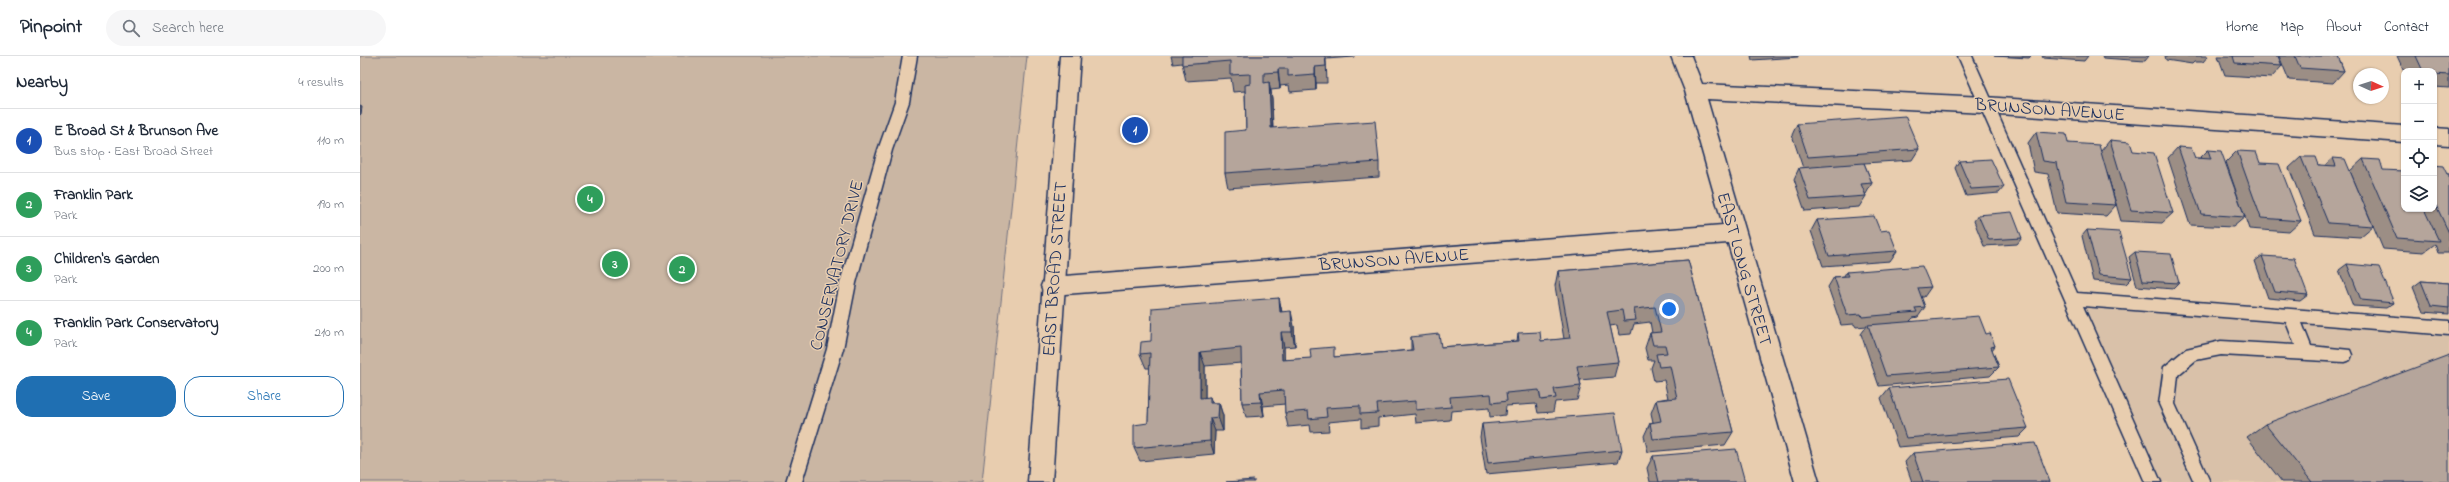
<!DOCTYPE html>
<meta charset="utf-8">
<style>
:root{--surface:#fff;--page:#f6f6f7;--text:#1f2937;--muted:#747a83;--line:#e0e1e3;--accent:#1f6fb2}
body{margin:0;font-family:"Indie Flower",sans-serif;background:var(--page);color:var(--text)}
.controls{position:absolute;right:12px;top:12px;display:grid;overflow:hidden;border-radius:8px;box-shadow:0 1px 3px #0004}
.controls button{width:36px;height:36px;display:grid;place-items:center;padding:0;border:0;border-bottom:1px solid var(--line);background:var(--surface);color:var(--text);font:20px sans-serif}
.compass{position:absolute;left:1993px;top:12px;width:36px;height:36px;border-radius:50%;background:var(--surface);box-shadow:0 1px 3px #0004;rotate:93deg}
.you{position:absolute;left:1309px;top:253px;width:14px;height:14px;margin:-10px;border:3px solid #fff;border-radius:50%;background:#1a73e8;box-shadow:0 0 0 6px #1a73e833}
.badge{display:grid;place-items:center;width:26px;height:26px;border-radius:50%;background:var(--accent);color:#fff;font-size:13px;font-weight:700}
.pin{position:absolute;translate:-50% -50%;border:2px solid #fff;box-shadow:0 1px 4px #0006}
.list{margin:0;padding:0;list-style:none}
h2{display:flex;justify-content:space-between;align-items:center;height:52px;margin:0;padding:0 16px;font-size:17px}
h2 small{font-size:13px;font-weight:400;color:var(--muted)}
.list li{display:grid;grid-template-columns:26px 1fr auto;gap:12px;align-items:center;box-sizing:border-box;height:64px;padding:0 16px;border-top:1px solid var(--line)}
.list b{display:block;font-size:15px;white-space:nowrap}
.list p{margin:0;font-size:13px;white-space:nowrap;color:var(--muted)}
.list em{font-size:13px;font-style:normal;color:var(--muted)}
.actions{display:flex;gap:8px;padding:12px 16px}
.actions a{flex:1;padding:9px 0;border:1px solid var(--accent);border-radius:16px;text-align:center;font-size:14px;color:var(--accent)}
.actions .main{background:var(--accent);color:#fff}
.icon{flex:none;width:22px;height:22px;fill:none;stroke:currentColor;stroke-width:2;stroke-linecap:round;stroke-linejoin:round}
.map{position:relative;flex:none;width:2089px;height:426px;overflow:hidden}
header{display:flex;align-items:center;gap:24px;box-sizing:border-box;height:56px;padding:0 20px;background:var(--surface);border-bottom:1px solid var(--line)}
header strong{font-size:19px}
nav{display:flex;gap:22px;margin-inline-start:auto;font-size:14px}
.search{width:280px;height:36px;background:var(--page);display:flex;align-items:center;gap:10px;box-sizing:border-box;padding:0 14px;border-radius:22px;color:var(--muted);font-size:15px}
main{display:flex}
aside{flex:1;background:var(--surface)}
.map>svg:first-child{display:block}
.built{fill:#d9c1a9}
.green{fill:#cab6a3;stroke:#727280}
.lines{fill:none;stroke-linecap:round;stroke-linejoin:round}
.service-casing{stroke:#1b2f5e;stroke-width:3}
.minor-casing{stroke:#1b2f5e;stroke-width:3}
.primary-casing{stroke:#1b2f5e;stroke-width:3}
.service{fill:#e8cdaf;fill-rule:evenodd}
.minor{fill:#e8cdaf;fill-rule:evenodd}
.primary{fill:#e8cdaf;fill-rule:evenodd}
.wall{fill:#9c8e85;stroke:#1b2f5e}
.shaded-wall{fill:#7f746c;stroke:#1b2f5e}
.building{fill:#b5a59b;stroke:#1b2f5e}
.labels{text-anchor:middle;stroke-width:3;stroke-linejoin:round;paint-order:stroke}
.street-label{font-size:18px;fill:#1b2f5e;stroke:#e8cdaf}
</style>
<header>
<strong>Pinpoint</strong>
<div class="search"><svg class="icon" aria-label="search" viewBox="0 0 24 24"><circle cx="10" cy="10" r="6"/><path d="M15 15l6 6"/></svg>Search here</div>
<nav><a>Home</a><a>Map</a><a>About</a><a>Contact</a></nav>
</header>
<main>
<aside>
<h2>Nearby<small>4 results</small></h2>
<ul class="list">
<li><span class="badge" style="background:#1a4fb4">1</span><div><b>E Broad St &amp; Brunson Ave</b><p>Bus stop · East Broad Street</p></div><em>110 m</em></li>
<li><span class="badge" style="background:#2e9e5b">2</span><div><b>Franklin Park</b><p>Park</p></div><em>190 m</em></li>
<li><span class="badge" style="background:#2e9e5b">3</span><div><b>Children's Garden</b><p>Park</p></div><em>200 m</em></li>
<li><span class="badge" style="background:#2e9e5b">4</span><div><b>Franklin Park Conservatory</b><p>Park</p></div><em>210 m</em></li>
</ul>
<div class="actions"><a class="main">Save</a><a>Share</a></div>
</aside>
<div class="map">
<svg width="2089" height="426" viewBox="0 0 2089 426">
<rect width="100%" height="100%" fill="#e8cdaf"/>
<filter id="ink" filterUnits="userSpaceOnUse"><feTurbulence type="fractalNoise" baseFrequency=".025" numOctaves="2"/><feDisplacementMap in="SourceGraphic" scale="8" xChannelSelector="R" yChannelSelector="G"/><feConvolveMatrix kernelMatrix="1 2 1 2 8 2 1 2 1" color-interpolation-filters="sRGB"/></filter>
<g filter="url(#ink)">
<!-- built -->
<path class="built" d="M1717 247 2089 274V426H1797Z"/>
<!-- green -->
<path class="green" d="M0 0H667L622 426H0Z"/>
<g class="lines">
<defs>
<path id="service" d="M543 0H557L549 46 532 94 496 227 483 293 442 426H426L467 293 480 227 518 94 535 46Z
M1598 0H1612L1717 237 2089 265V279L1942 267 1951 290 1990 294 1992 299 1990 304 1984 306 1861 299 1836 304 1818 319 1815 348 1850 426H1834L1799 348 1804 311 1826 293 1861 285 1935 289 1926 266 1723 250 1801 426H1785Z"/>
<path id="minor" d="M1311 0H1331L1342 28 1625 41 2044 70V86L1625 57 1347 43 1459 426H1435L1368 187 692 239 684 237 681 230 684 223 692 221 1363 169 1325 35Z
M2074 72 2089 73V89L2074 88Z"/>
<path id="primary" d="M700 0H720L692 426H668Z"/>
</defs>
<!-- service casing -->
<use href="#service" class="service-casing"/>
<!-- minor casing -->
<use href="#minor" class="minor-casing"/>
<!-- primary casing -->
<use href="#primary" class="primary-casing"/>
<!-- service -->
<use href="#service" class="service"/>
<!-- minor -->
<use href="#minor" class="minor"/>
<!-- primary -->
<use href="#primary" class="primary"/>
</g>
<!-- wall -->
<path class="wall" d="M811 0H994V1L966 3 967 27H956V34L930 36 929 29 920 30V33L911 34 912 43 913 72 1019 106V121L868 132 865 117 886 74 885 35 873 36 871 22 826 25 822 7 813 8Z
M1391 0H1438V1L1392 4Z
M1634 0H1671L1669 2Z
M1682 0H1728L1724 5 1683 2Z
M1742 0H1789L1785 5 1743 2Z
M1805 0H1848L1843 6H1834L1832 8 1806 4Z
M1858 0H1918L1922 10 1911 22 1865 19Z
M1919 0H1978L1984 15 1973 27 1929 24Z
M2037 0H2089V32L2074 31V15H2044Z
M1437 68 1559 93 1552 104 1504 107 1512 127 1506 138H1505L1506 140 1499 151 1445 155 1434 123 1439 112H1443L1432 79Z
M1676 76 1708 87 1741 95 1750 84 1773 95 1813 157 1802 167 1761 165 1747 117 1756 149 1746 160 1697 157 1688 118 1674 116 1668 87Z
M1818 91 1835 102H1840L1848 94 1885 161 1873 171 1830 169 1808 102Z
M1877 95 1900 107 1941 165 1929 176 1889 173 1866 106Z
M1941 101 1959 109 1964 110 1973 102 2013 170 2000 181 1955 178 1929 112Z
M2003 103 2023 114 2044 153H2074V109L2087 118H2089V197H2078L2075 188 2064 196 2023 193 1990 115Z
M1599 105 1644 131 1639 137 1606 140 1595 112Z
M1618 159 1662 182 1657 188 1624 190 1614 165Z
M1457 164 1520 175 1537 195 1530 205 1463 210 1451 175Z
M1727 174 1772 222 1766 228 1733 225 1722 180Z
M1775 196 1819 227 1813 233 1777 230 1769 201Z
M1902 200 1948 239 1940 245 1908 242 1895 205Z
M1328 204 1373 376 1365 389 1288 396 1284 380 1290 367 1293 366 1291 357 1296 344 1308 342 1304 324 1294 325 1291 312 1294 304H1288L1285 292 1290 277H1292L1290 266 1274 268 1271 278 1259 279 1257 269 1250 270 1258 306 1254 321 1220 324 1221 330 1217 344 1195 346 1193 356 1178 357 1176 348 1146 350 1145 359 1130 361 1129 352 1091 355 1090 364 1056 367 1055 358 1018 362V370L1001 372V363L968 366 969 375 951 376 950 369 928 371 925 357V348L903 350 904 360 886 361 882 347 881 307 845 310V342L850 341 852 347H859L863 360V375H855L854 398 780 405 774 392 788 367 790 312H786L780 298 791 285 919 242 922 256 934 270 935 290 924 291V304L974 301 1051 294V281L1081 291 1157 285 1158 277 1181 285 1204 283 1195 230 1198 215Z
M1987 208 2034 247 2026 252 1993 250 1979 214Z
M1486 216 1571 231 1564 241H1561L1565 251 1558 261 1553 262 1550 265 1626 278 1635 290 1632 294 1639 311 1630 320 1519 330 1501 278 1507 270 1496 271 1494 268 1481 269 1468 231 1474 221 1484 220Z
M2061 225 2089 227V258L2063 256 2053 231Z
M1529 332 1668 372 1659 381 1538 391 1521 342Z
M1122 368 1262 394 1258 406 1126 418 1120 381Z
M1905 368 2089 426H1922L1887 381Z
M1553 397 1690 426H1552L1545 406Z
M1293 400 1385 426H1290L1287 412Z"/>
<!-- shaded-wall -->
<path class="shaded-wall" d="M955 11 956 27V34L955 18Z
M918 13 920 30V33L918 16Z
M909 26 912 43 913 88 911 72Z
M0 50 2 51 1 58 0 59Z
M919 242 922 257 920 256Z
M931 255 934 270 935 290 932 276Z
M921 276 924 291 925 318 922 304Z
M840 296 845 310V356L840 342Z
M900 336 903 350 904 360 901 346Z
M859 347 863 360V375L858 361Z
M850 362 855 375 854 398 850 385Z"/>
<!-- building -->
<path class="building" d="M822 0H965L966 10 955 11V18L928 20V13H918V16L904 17V27L909 26 911 72 1015 65 1019 106 865 117V76L886 74 885 29 890 28V18L870 19V5L822 9Z
M1873 0H1918L1922 10 1875 7Z
M1935 0H1978L1984 15 1940 12Z
M2056 0H2089V19L2074 18V15H2063Z
M1545 60 1559 93 1448 101 1437 68Z
M1676 76 1706 78 1708 87 1739 89 1756 149 1706 146 1697 107 1683 105Z
M1750 84 1770 86 1773 95 1794 97 1813 157 1771 154Z
M1818 91 1831 92 1835 102 1851 103 1848 94 1861 95 1885 161 1841 158Z
M1877 95 1896 96 1900 107 1919 108 1941 165 1901 162Z
M1941 101H1956L1959 109 1976 110 1973 102 1985 103 2013 170 1968 167Z
M1631 103 1644 131 1611 133 1599 105Z
M2003 103 2020 104 2023 114 2044 115V153H2064L2079 185 2037 182Z
M1504 107 1512 127 1501 128 1506 140 1450 144 1439 112Z
M2074 109 2083 110 2087 118H2089V177L2074 145Z
M1652 156 1662 182 1629 184 1618 159Z
M1514 160 1520 175 1529 174 1537 195 1469 200 1457 164Z
M1727 174 1759 176 1772 222 1739 219Z
M1775 196 1811 198 1819 227 1783 225Z
M1902 200 1934 202 1948 239 1915 236Z
M1328 204 1373 376 1293 383 1290 367 1301 365 1296 344 1317 342 1310 310 1299 311 1296 298 1307 297 1305 289H1293L1290 277 1301 276 1295 251 1274 253 1276 264 1264 265 1262 254 1247 256 1258 306 1217 310 1221 330 1194 333 1196 342 1181 344 1179 334 1146 337 1147 345 1132 347 1131 338 1090 341 1091 351 1056 354V345L1017 348 1018 357 1000 358V350L966 352 967 361 949 363 948 355 925 357 924 334 900 336 901 346 882 347 881 292 840 296V342L850 341V347H859L858 361 850 362V385L774 392V369L788 367 790 297 780 298 781 286 791 285 792 252 919 242 920 256 931 255 932 276H921L922 304 951 302 950 293 974 291V301L1053 294 1051 281 1079 278 1081 291 1159 285 1158 277 1180 276 1181 285 1210 282 1198 215Z
M1987 208 2019 211 2034 247 2001 244Z
M1562 210 1571 231 1558 232 1565 251 1555 252 1557 256 1502 261 1501 258 1487 259 1474 221 1488 220 1486 216Z
M2061 225 2089 227V252L2071 250Z
M1619 260 1626 278 1630 277 1635 290 1631 291 1639 311 1526 320 1508 269Z
M2089 299V426H1952L1905 368Z
M1648 323 1668 372 1546 382 1529 332Z
M1255 357 1262 394 1128 407 1122 368Z
M1675 387 1690 426H1563L1553 397Z
M1376 393 1385 426H1299L1293 400Z
M894 424V426H866Z"/>
</g>
<g class="labels">
<!-- street labels -->
<g class="street-label">
<text transform="translate(1690 53) rotate(4)" y="6">BRUNSON AVENUE</text>
<text transform="translate(1034 203) rotate(-4)" y="6">BRUNSON AVENUE</text>
<text transform="translate(476 209) rotate(-76)" y="6">CONSERVATORY DRIVE</text>
<text transform="translate(694 213) rotate(-86)" y="6">EAST BROAD STREET</text>
<text transform="translate(1385 213) rotate(74)" y="6">EAST LONG STREET</text>
</g>
</g>
</svg>
<div class="controls">
<button>+</button>
<button>−</button>
<button><svg class="icon" aria-label="locate" viewBox="0 0 24 24"><circle cx="12" cy="12" r="6"/><path d="M12 2v4M12 18v4M2 12h4M18 12h4"/></svg></button>
<button><svg class="icon" aria-label="layers" viewBox="0 0 24 24"><path d="M12 4l9 5-9 5-9-5zM3 14l9 5 9-5"/></svg></button>
</div>
<svg class="compass" viewBox="-18 -18 36 36"><path d="M0-13l5 13h-10z" fill="#e53935"/><path d="M0 13l5-13h-10z" fill="#747a83"/></svg>
<div class="you"></div>
<div class="pin badge" style="left:775px;top:74px;background:#1a4fb4">1</div>
<div class="pin badge" style="left:322px;top:213px;background:#2e9e5b">2</div>
<div class="pin badge" style="left:255px;top:208px;background:#2e9e5b">3</div>
<div class="pin badge" style="left:230px;top:143px;background:#2e9e5b">4</div>
</div>
</main>
